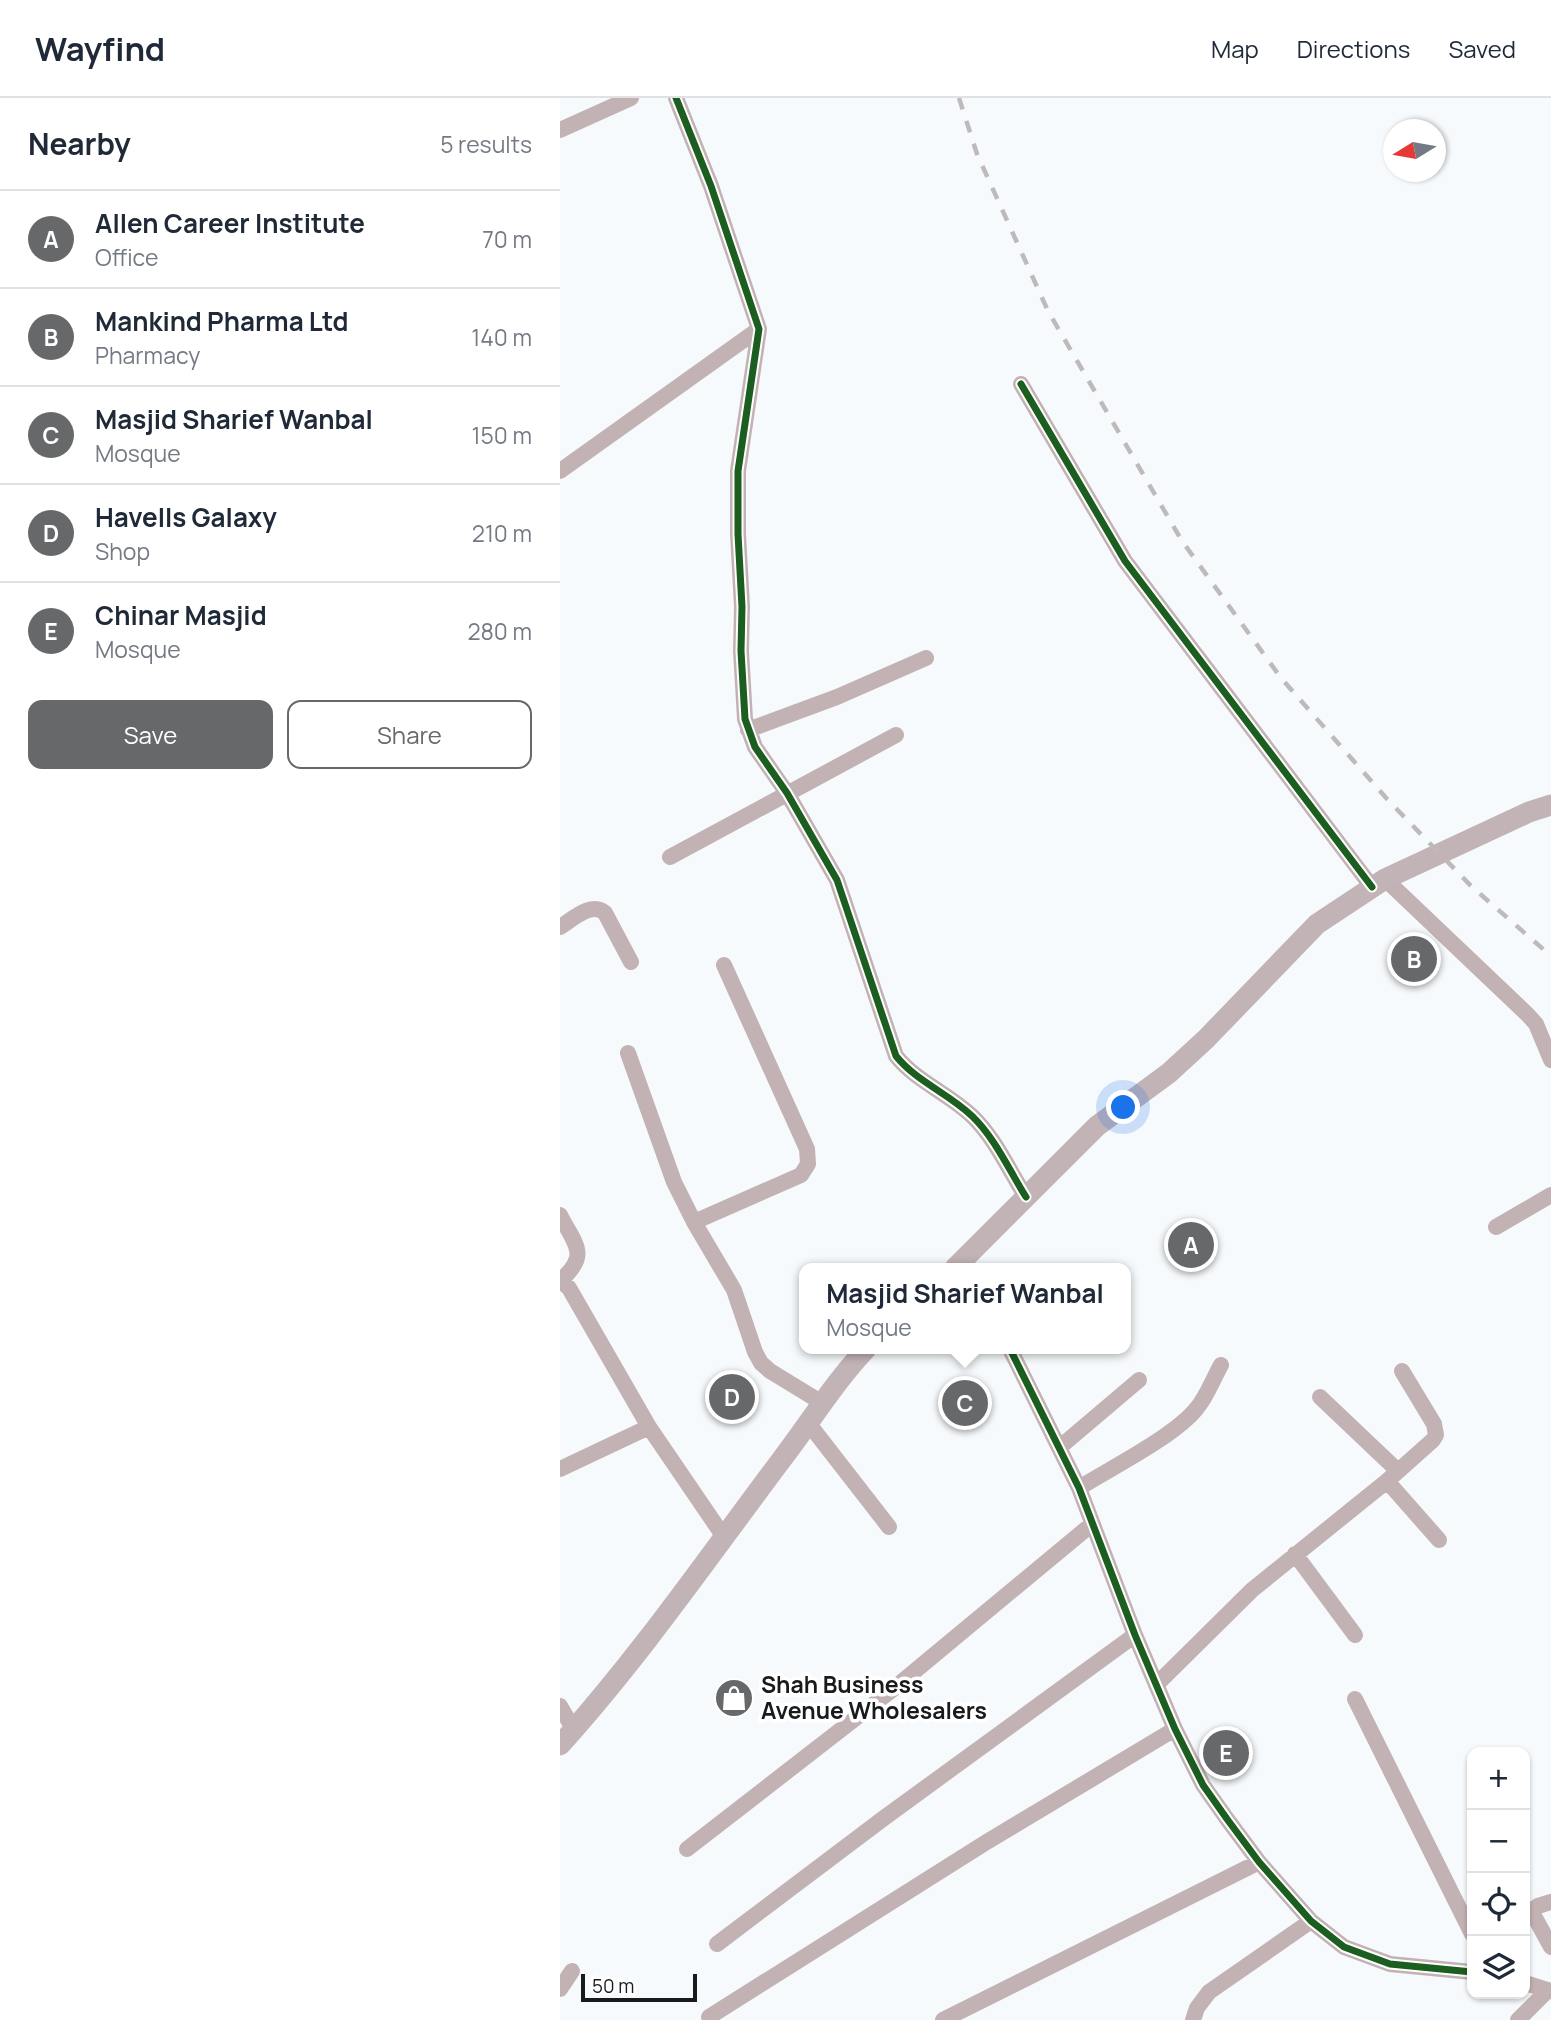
<!DOCTYPE html>
<meta charset="utf-8">
<style>
:root{--surface:#fff;--page:#f2f2f3;--text:#1f2937;--muted:#747a83;--line:#e0e1e3;--accent:#66686a}
body{margin:0;font-family:Manrope,sans-serif;background:var(--page);color:var(--text)}
.controls{position:absolute;right:21px;bottom:21px;display:grid;overflow:hidden;border-radius:14px;box-shadow:0 2px 5px #0004}
.controls button{width:63px;height:63px;display:grid;place-items:center;padding:0;border:0;border-bottom:2px solid var(--line);background:var(--surface);color:var(--text);font:35px sans-serif}
.compass{position:absolute;left:823px;top:21px;width:63px;height:63px;border-radius:50%;background:var(--surface);box-shadow:0 2px 5px #0004;rotate:259deg}
.scale{position:absolute;left:21px;bottom:18px;width:116px;box-sizing:border-box;padding-left:7px;border:4px solid #181a1c;border-top:0;font-size:19px;line-height:24px;white-space:nowrap;color:#181a1c;-webkit-text-stroke:5px #fff;paint-order:stroke}
.you{position:absolute;left:564px;top:1010px;width:24px;height:24px;margin:-18px;border:5px solid #fff;border-radius:50%;background:#1a73e8;box-shadow:0 0 0 10px #1a73e833}
.badge{display:grid;place-items:center;width:46px;height:46px;border-radius:50%;background:var(--accent);color:#fff;font-size:23px;font-weight:700}
.pin{position:absolute;translate:-50% -50%;border:4px solid #fff;box-shadow:0 2px 7px #0006}
.popup{position:absolute;left:239px;top:1165px;width:332px;height:91px;box-sizing:border-box;display:grid;place-content:center;border-radius:14px;background:var(--surface);filter:drop-shadow(0 2px 5px #0005);font-size:23px;white-space:nowrap;color:var(--muted)}
.popup b{font-size:26px;color:var(--text)}
.popup::after{content:'';position:absolute;left:50%;top:100%;margin-left:-14px;border:14px solid transparent;border-top-color:var(--surface)}
.list{margin:0;padding:0;list-style:none}
h2{display:flex;justify-content:space-between;align-items:center;height:91px;margin:0;padding:0 28px;font-size:30px}
h2 small{font-size:23px;font-weight:400;color:var(--muted)}
.list li{display:grid;grid-template-columns:46px 1fr auto;gap:21px;align-items:center;box-sizing:border-box;height:98px;padding:0 28px;border-top:2px solid var(--line)}
.list b{display:block;font-size:26px;white-space:nowrap}
.list p{margin:0;font-size:23px;white-space:nowrap;color:var(--muted)}
.list em{font-size:23px;font-style:normal;color:var(--muted)}
.actions{display:flex;gap:14px;padding:21px 28px}
.actions a{flex:1;padding:16px 0;border:2px solid var(--accent);border-radius:14px;text-align:center;font-size:24px;color:var(--accent)}
.actions .main{background:var(--accent);color:#fff}
.icon{flex:none;width:38px;height:38px;fill:none;stroke:currentColor;stroke-width:2;stroke-linecap:round;stroke-linejoin:round}
.map{position:relative;flex:none;width:991px;height:1922px;overflow:hidden}
header{display:flex;align-items:center;gap:42px;box-sizing:border-box;height:98px;padding:0 35px;background:var(--surface);border-bottom:2px solid var(--line)}
header strong{font-size:33px}
nav{display:flex;gap:38px;margin-inline-start:auto;font-size:24px}
main{display:flex}
aside{flex:1;background:var(--surface)}
.map>svg:first-child{display:block}
.lines{fill:none;stroke-linecap:round;stroke-linejoin:round}
.minor{stroke:#c3b2b4;stroke-width:16}
.major{stroke:#c2b3b6;stroke-width:21}
.rail{stroke:#beb9bb;stroke-width:4.5;stroke-dasharray:12 12;stroke-linecap:butt}
.cycleway-casing{stroke:#fff;stroke-width:11}
.cycleway{stroke:#1b5e20;stroke-width:7}
.labels{text-anchor:middle;stroke-width:7;stroke-linejoin:round;paint-order:stroke}
.poi-label{font-size:23px;font-weight:bold;fill:#181a1c;stroke:#fff;text-anchor:start}
</style>
<header>
<strong>Wayfind</strong>
<nav><a>Map</a><a>Directions</a><a>Saved</a></nav>
</header>
<main>
<aside>
<h2>Nearby<small>5 results</small></h2>
<ul class="list">
<li><span class="badge">A</span><div><b>Allen Career Institute</b><p>Office</p></div><em>70 m</em></li>
<li><span class="badge">B</span><div><b>Mankind Pharma Ltd</b><p>Pharmacy</p></div><em>140 m</em></li>
<li><span class="badge">C</span><div><b>Masjid Sharief Wanbal</b><p>Mosque</p></div><em>150 m</em></li>
<li><span class="badge">D</span><div><b>Havells Galaxy</b><p>Shop</p></div><em>210 m</em></li>
<li><span class="badge">E</span><div><b>Chinar Masjid</b><p>Mosque</p></div><em>280 m</em></li>
</ul>
<div class="actions"><a class="main">Save</a><a>Share</a></div>
</aside>
<div class="map">
<svg width="991" height="1922" viewBox="0 0 991 1922">
<rect width="100%" height="100%" fill="#f7fafc"/>
<g class="lines">
<!-- minor -->
<path class="minor" d="M116 0 151 88 199 231 178 373V436L182 509 181 553 185 621 195 649 227 695 277 782 336 958C357 984 388 995 412 1018 435 1040 449 1072 466 1099
M0 32 71 0
M461 286 565 463 812 789
M0 373 199 231
M188 632 277 599 366 560
M110 759 336 637
M825 781 968 917 976 926 991 962
M0 829C13 821 32 803 45 815L71 864
M68 955 114 1084 134 1124 174 1192 195 1254 201 1265 210 1273 264 1306
M0 1117C15 1147 30 1156 1 1182
M134 1124 241 1077 248 1066 247 1051 164 867
M936 1129 991 1097
M0 1182 9 1190 89 1329 164 1439
M450 1251 519 1390 575 1537 615 1631 643 1687 667 1721 699 1764 751 1823 784 1849 830 1866 912 1874
M760 1299 838 1373
M249 1326 329 1429
M500 1349 579 1282
M0 1371 89 1329
M827 1383 879 1442
M519 1390C551 1370 615 1338 637 1310 647 1298 653 1281 661 1267
M735 1456 795 1537
M596 1587 692 1492 827 1383 873 1342 876 1337 874 1326 842 1273
M795 1601 912 1836
M0 1608 14 1632
M127 1751 332 1592 532 1426
M991 1804 978 1808 974 1811V1818L991 1849
M157 1846 324 1720 575 1537
M965 1885 991 1893
M0 1891 12 1873
M149 1919 425 1745 615 1631
M383 1922 699 1764
M633 1922 637 1910 649 1894 751 1823
M958 1922 988 1892"/>
<!-- major -->
<path class="major" d="M395 1170 537 1028 609 975 646 941 757 826 825 781 969 714 991 707
M0 1647C81 1557 149 1458 222 1361 249 1326 276 1282 306 1251"/>
<!-- rail -->
<path class="rail" d="M399 0 417 56 488 213 622 443 721 580 827 701 911 788 991 858"/>
<defs>
<path id="cycleway" d="M116 0 151 88 199 231 178 373V436L182 509 181 553 185 621 195 649 227 695 277 782 336 958C357 984 388 995 412 1018 435 1040 449 1072 466 1099
M461 286 565 463 812 789
M450 1251 519 1390 575 1537 615 1631 643 1687 667 1721 699 1764 751 1823 784 1849 830 1866 912 1874"/>
</defs>
<!-- cycleway casing -->
<use href="#cycleway" class="cycleway-casing"/>
<!-- cycleway -->
<use href="#cycleway" class="cycleway"/>
</g>
<!-- icons -->
<defs>
<symbol id="shop-disc" viewBox="-11 -11 22 22"><circle r="9.5" fill="#66686a" stroke="#fff"/><path d="M-5-2.5h2.3a2.7 3.5 0 0 1 5.4 0H5L5.5 6h-11ZM-1.5-2.5h3a1.5 2.3 0 0 0-3 0Z" fill="#fff"/></symbol>
</defs>
<g fill-rule="evenodd">
<use href="#shop-disc" x="152" y="1578" width="44" height="44"/>
</g>
<g class="labels">
<!-- poi labels -->
<g class="poi-label">
<text x="201" y="1595">Shah Business<tspan x="201" dy="26">Avenue Wholesalers</tspan></text>
</g>
</g>
</svg>
<div class="controls">
<button>+</button>
<button>−</button>
<button><svg class="icon" aria-label="locate" viewBox="0 0 24 24"><circle cx="12" cy="12" r="6"/><path d="M12 2v4M12 18v4M2 12h4M18 12h4"/></svg></button>
<button><svg class="icon" aria-label="layers" viewBox="0 0 24 24"><path d="M12 4l9 5-9 5-9-5zM3 14l9 5 9-5"/></svg></button>
</div>
<svg class="compass" viewBox="-18 -18 36 36"><path d="M0-13l5 13h-10z" fill="#e53935"/><path d="M0 13l5-13h-10z" fill="#747a83"/></svg>
<div class="scale">50 m</div>
<div class="you"></div>
<div class="pin badge" style="left:631px;top:1147px">A</div>
<div class="pin badge" style="left:854px;top:861px">B</div>
<div class="pin badge" style="left:405px;top:1305px">C</div>
<div class="popup"><b>Masjid Sharief Wanbal</b>Mosque</div>
<div class="pin badge" style="left:172px;top:1299px">D</div>
<div class="pin badge" style="left:666px;top:1655px">E</div>
</div>
</main>
